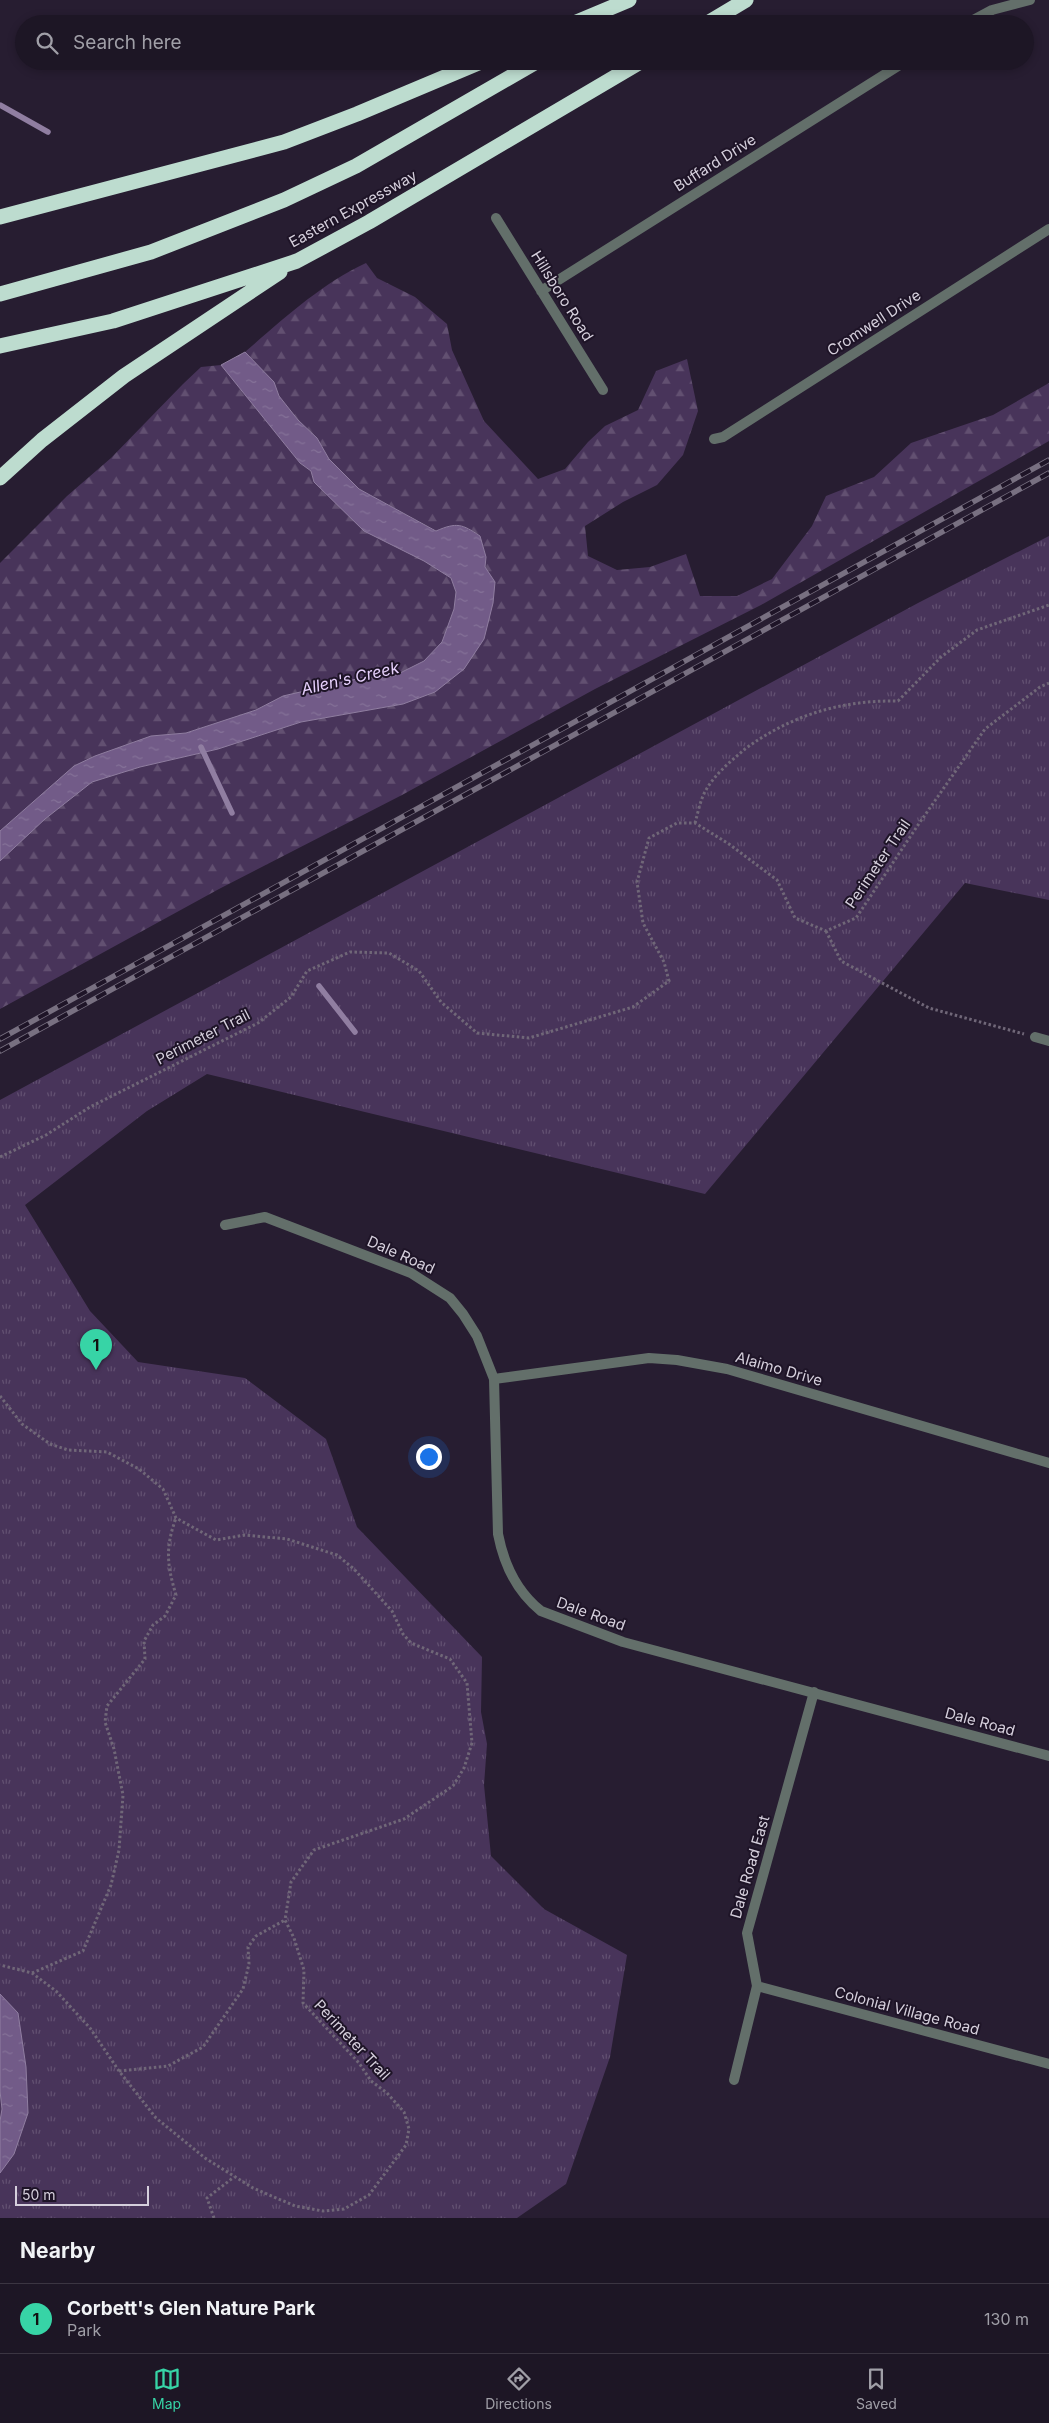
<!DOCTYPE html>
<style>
:root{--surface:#1d1625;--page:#251f2d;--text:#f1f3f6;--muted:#a09fa7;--line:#3b3542;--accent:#37d4a6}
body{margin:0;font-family:Inter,sans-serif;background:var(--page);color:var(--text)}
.scale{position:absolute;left:15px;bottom:12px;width:134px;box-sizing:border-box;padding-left:5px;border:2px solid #d5cfdc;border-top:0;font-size:14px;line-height:18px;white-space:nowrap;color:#d5cfdc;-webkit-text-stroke:4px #1e1427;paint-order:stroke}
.you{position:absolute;left:428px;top:1456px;width:18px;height:18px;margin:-12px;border:4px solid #fff;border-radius:50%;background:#1a73e8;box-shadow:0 0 0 8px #1a73e833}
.badge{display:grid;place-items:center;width:32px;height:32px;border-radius:50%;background:var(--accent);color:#111;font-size:16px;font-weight:700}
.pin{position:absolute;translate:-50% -41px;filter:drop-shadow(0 1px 2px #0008)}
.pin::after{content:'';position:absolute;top:26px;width:18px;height:15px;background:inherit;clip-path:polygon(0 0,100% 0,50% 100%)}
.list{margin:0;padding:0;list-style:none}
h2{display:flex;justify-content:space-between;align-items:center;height:65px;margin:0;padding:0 20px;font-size:21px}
h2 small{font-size:16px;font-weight:400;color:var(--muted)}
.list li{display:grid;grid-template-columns:32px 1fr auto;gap:15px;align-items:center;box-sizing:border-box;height:70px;padding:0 20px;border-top:1px solid var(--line)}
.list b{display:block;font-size:19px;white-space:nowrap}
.list p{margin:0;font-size:16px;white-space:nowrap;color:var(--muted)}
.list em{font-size:16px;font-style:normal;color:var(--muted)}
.icon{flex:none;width:28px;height:28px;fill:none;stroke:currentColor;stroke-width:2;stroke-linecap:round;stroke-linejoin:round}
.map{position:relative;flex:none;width:1049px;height:2218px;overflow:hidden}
.search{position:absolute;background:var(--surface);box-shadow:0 2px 8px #0003;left:15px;right:15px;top:15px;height:55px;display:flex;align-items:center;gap:12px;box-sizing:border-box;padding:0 18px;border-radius:28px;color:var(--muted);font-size:19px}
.sheet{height:135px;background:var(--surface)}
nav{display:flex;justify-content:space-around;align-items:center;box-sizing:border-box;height:70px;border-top:1px solid var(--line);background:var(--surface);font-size:14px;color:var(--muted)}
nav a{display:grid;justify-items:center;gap:2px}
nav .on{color:var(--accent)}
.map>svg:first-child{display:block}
.grass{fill:url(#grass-tufts)}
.forest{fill:url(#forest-firs)}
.water{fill:url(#water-ripples);stroke:#907ea1}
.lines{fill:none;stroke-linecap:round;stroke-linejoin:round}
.stream{stroke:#907ea1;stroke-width:5.5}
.path{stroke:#706778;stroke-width:3;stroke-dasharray:2.5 2.5;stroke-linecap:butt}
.minor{stroke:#636f6a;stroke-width:10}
.motorway{stroke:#bddccf;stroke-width:15}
.rail-casing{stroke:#787081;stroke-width:5.5}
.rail{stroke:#1e1427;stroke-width:4;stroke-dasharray:11;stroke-linecap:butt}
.labels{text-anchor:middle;stroke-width:4;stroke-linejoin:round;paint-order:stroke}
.street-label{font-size:15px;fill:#d5cfdc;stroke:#1e1427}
.water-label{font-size:16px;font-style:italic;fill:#e6d0fc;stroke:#1e1427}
</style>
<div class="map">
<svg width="1049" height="2218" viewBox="0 0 1049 2218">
<defs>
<pattern id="grass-tufts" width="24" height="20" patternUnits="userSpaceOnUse" patternTransform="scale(1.25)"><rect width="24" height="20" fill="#48345a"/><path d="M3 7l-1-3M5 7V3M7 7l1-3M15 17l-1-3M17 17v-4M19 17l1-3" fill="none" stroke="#625071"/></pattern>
<pattern id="forest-firs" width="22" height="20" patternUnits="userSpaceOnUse" patternTransform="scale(1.25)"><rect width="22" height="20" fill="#48345a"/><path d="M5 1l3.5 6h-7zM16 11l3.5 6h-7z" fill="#625071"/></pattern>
<pattern id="water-ripples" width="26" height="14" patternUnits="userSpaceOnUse" patternTransform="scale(1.25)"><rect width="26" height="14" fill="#725b88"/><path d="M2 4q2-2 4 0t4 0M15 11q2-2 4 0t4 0" fill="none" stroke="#857298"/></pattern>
</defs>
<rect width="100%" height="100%" fill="#271d31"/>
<!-- grass -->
<path class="grass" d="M1049 536V900L965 883 705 1194 207 1074 147 1111 25 1205 90 1311 138 1362 245 1378 326 1439 357 1527 482 1657 481 1712 487 1744 484 1785 491 1856 544 1909 627 1955 610 2057 566 2184 517 2218H0V1100L918 603Z"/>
<!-- forest -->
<path class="forest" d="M366 263 377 278 415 297 447 324 452 350 484 421 538 479 565 469 588 442 605 426 638 410 656 371 687 359 698 411 683 455 657 485 623 502 585 526 588 556 617 570 650 567 686 554 700 596H737L772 579 812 526 826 496 874 477 911 443 993 415 1049 383V441L761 605 595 689 402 795 219 889 0 1009V861L45 819 92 782 140 767 218 749 301 722 403 704 435 692 495 583 485 567 486 557 480 536C463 524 456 522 437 531L359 489 329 459 317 438 298 420 279 396 274 382 245 352C282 320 321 284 366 263Z
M221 365 300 463 311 471 314 482 424 561 451 578 456 592 454 609 442 642 424 661 394 676 361 678 283 696 256 710 186 733 151 736 95 756 74 766 0 831V563L67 496 111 458 183 384 201 367Z"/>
<!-- water -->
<path class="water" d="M245 352 274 382 279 396 298 420 317 438 329 459 359 489 436 531C457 522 462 524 480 536L486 557 485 567 495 582 493 603 484 639 464 669 435 692 403 704 301 722 218 749 140 767 92 782 45 819 0 861V831L74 766 95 756 151 736 186 733 256 710 283 696 361 678 394 676 424 661 442 642 454 609 456 592 451 578 424 561 364 531 314 482 311 471 300 463 221 365Z
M0 1994 18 2013 26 2067 28 2113 14 2154 0 2173V2121L2 2109 0 2091Z"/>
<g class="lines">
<!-- stream -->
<path class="stream" d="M0 105 48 132
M201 747 232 813
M319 986 355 1032"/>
<!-- path -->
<path class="path" d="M695 823C698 813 700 800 706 790 715 774 731 761 745 749 791 715 842 700 898 701L941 657 977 630 1049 605
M826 931 841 961 929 1008 1024 1034
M0 1157 46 1135 90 1107 258 1023 291 997 307 971 350 952 389 953 419 971 441 1002 477 1033 529 1038 633 1007 669 981 664 962 643 923 637 882 649 838 677 823H695L729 844 777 880 795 918 826 931 856 918 918 825 985 729 1040 687 1049 683
M0 1396 22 1424 50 1444 68 1450 107 1452 139 1469 163 1489 176 1518 216 1540 245 1535 287 1539 337 1555 354 1569 392 1611 403 1634 411 1643 450 1659 467 1683 472 1743 464 1768 453 1786 404 1819 314 1850 291 1882 285 1920 294 1938 304 1970 303 2003 359 2063 371 2081 387 2093 404 2112 409 2129 406 2145 369 2195 344 2209 323 2211 295 2206 253 2188 205 2158 156 2118 119 2071 90 2028 56 1991 32 1973 0 1965
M32 1973 83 1951 111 1885 119 1850 123 1795 114 1749 105 1722 107 1706 145 1659 144 1641 153 1625 165 1616 176 1595C167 1565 165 1548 176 1518
M119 2071 168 2066 203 2047 243 1989 249 1964 248 1947 256 1936 285 1920
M214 2218 207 2198 234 2177"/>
<!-- minor -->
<path class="minor" d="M966 24 992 10 1030 0
M496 218 603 390
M541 291 906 61
M714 439 723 437 1049 229
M1035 1037 1049 1041
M225 1225 265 1217 411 1273 450 1298 463 1314 477 1336 494 1379 498 1534C504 1565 516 1591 541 1611L623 1642 1049 1756
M494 1379 649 1358 677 1360 727 1369 1049 1463
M757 1986 1049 2064
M734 2080 757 1986 747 1933 814 1692"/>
<!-- motorway -->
<path class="motorway" d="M572 24 629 0
M706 24 746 0
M0 217 284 142 357 114 483 61
M0 294 151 252 284 200 356 166 538 61
M0 346 113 321 297 261 369 222 642 61
M0 478 42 440 124 376 280 272"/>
<defs>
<path id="rail" d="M0 1039 1049 460
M0 1051 1049 473"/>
</defs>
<!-- rail casing -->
<use href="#rail" class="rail-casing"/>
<!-- rail -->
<use href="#rail" class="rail"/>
</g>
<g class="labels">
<!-- street labels -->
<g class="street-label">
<text transform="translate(715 163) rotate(-32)" y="5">Buffard Drive</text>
<text transform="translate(353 209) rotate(-29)" y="5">Eastern Expressway</text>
<text transform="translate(562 296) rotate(58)" y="5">Hillsboro Road</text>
<text transform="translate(874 323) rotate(-33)" y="5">Cromwell Drive</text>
<text transform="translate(878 864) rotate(-56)" y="5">Perimeter Trail</text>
<text transform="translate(203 1037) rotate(-27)" y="5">Perimeter Trail</text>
<text transform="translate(401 1255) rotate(24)" y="5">Dale Road</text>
<text transform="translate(779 1369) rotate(16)" y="5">Alaimo Drive</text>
<text transform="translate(591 1614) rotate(20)" y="5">Dale Road</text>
<text transform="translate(980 1722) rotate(15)" y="5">Dale Road</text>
<text transform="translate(750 1867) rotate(-74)" y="5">Dale Road East</text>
<text transform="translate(907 2011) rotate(15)" y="5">Colonial Village Road</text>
<text transform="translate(352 2040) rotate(47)" y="5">Perimeter Trail</text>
</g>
<!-- water labels -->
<g class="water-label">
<text transform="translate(350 678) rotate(-13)" y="6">Allen's Creek</text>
</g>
</g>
</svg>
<div class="scale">50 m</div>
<div class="you"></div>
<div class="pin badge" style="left:96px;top:1370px">1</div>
<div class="search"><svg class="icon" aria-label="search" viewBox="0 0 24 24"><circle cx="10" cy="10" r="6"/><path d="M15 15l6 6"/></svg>Search here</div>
</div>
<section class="sheet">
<h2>Nearby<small></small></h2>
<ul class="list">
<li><span class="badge">1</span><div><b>Corbett's Glen Nature Park</b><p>Park</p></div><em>130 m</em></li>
</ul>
</section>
<nav>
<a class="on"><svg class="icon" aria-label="map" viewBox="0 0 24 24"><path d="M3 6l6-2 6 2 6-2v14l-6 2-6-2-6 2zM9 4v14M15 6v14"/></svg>Map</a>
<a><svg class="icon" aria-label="directions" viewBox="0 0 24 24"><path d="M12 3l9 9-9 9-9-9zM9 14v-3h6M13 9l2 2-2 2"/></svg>Directions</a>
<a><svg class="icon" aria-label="saved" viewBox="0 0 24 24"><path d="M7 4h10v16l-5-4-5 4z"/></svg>Saved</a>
</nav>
